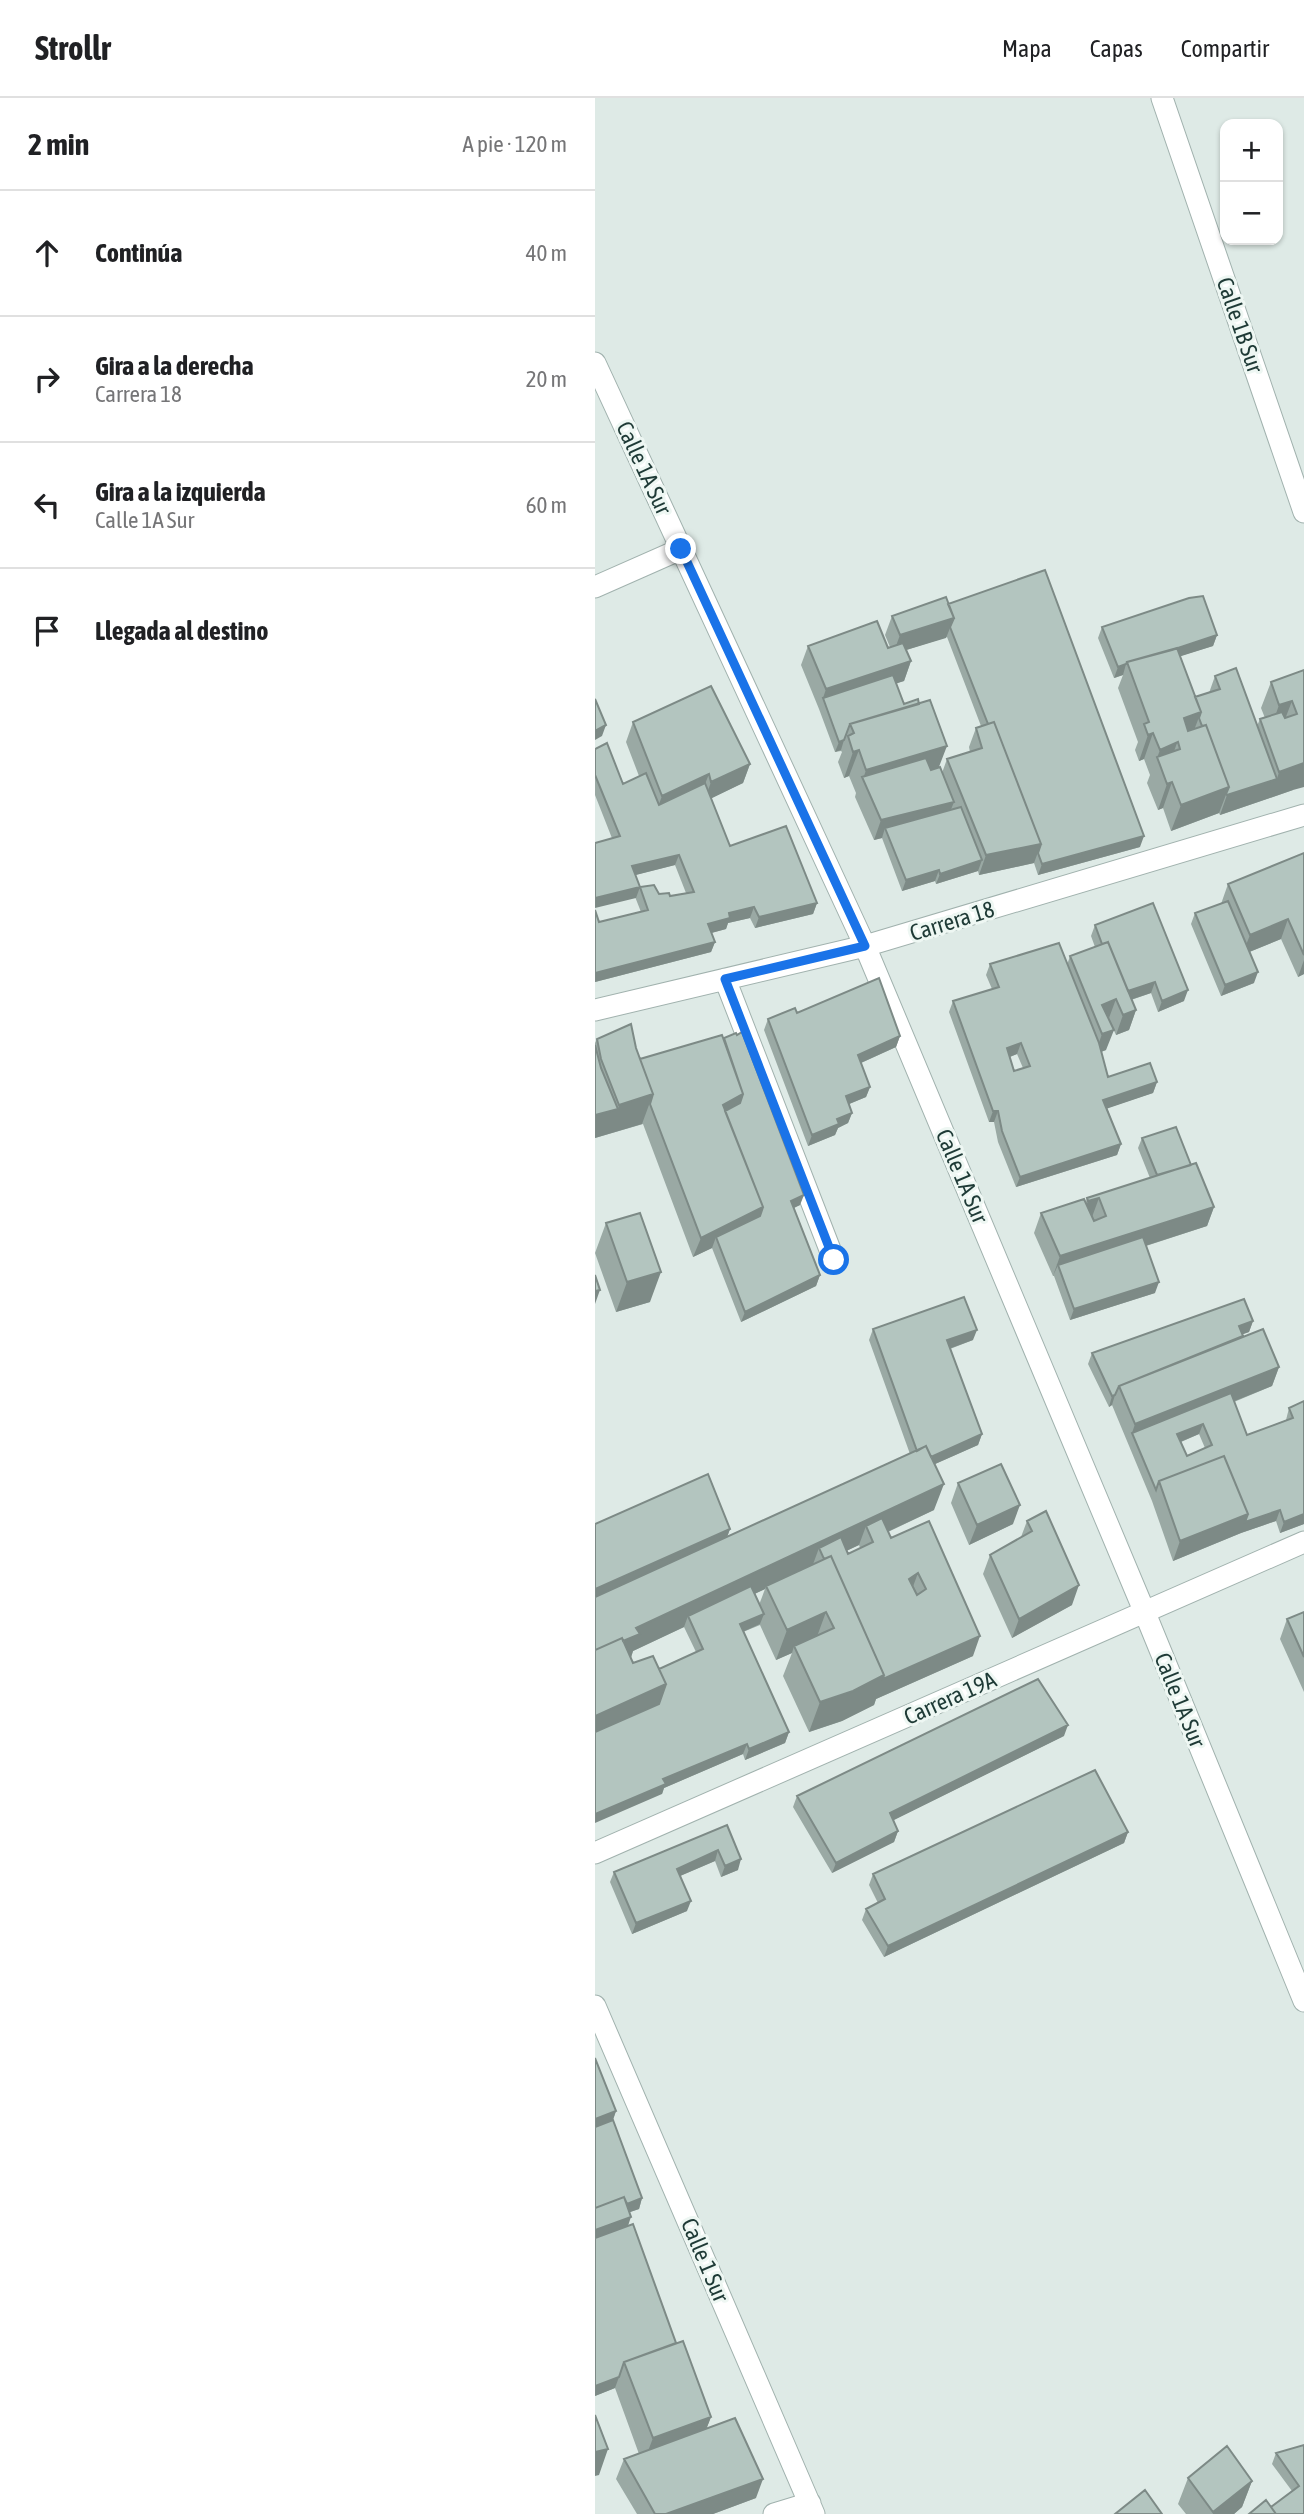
<!DOCTYPE html>
<html lang="es">
<meta charset="utf-8">
<style>
:root{--surface:#fff;--page:#f2f2f2;--text:#202124;--muted:#757577;--line:#e0e0e0}
body{margin:0;font-family:"Asap Condensed",sans-serif;background:var(--page);color:var(--text)}
.controls{position:absolute;right:21px;top:21px;display:grid;overflow:hidden;border-radius:14px;box-shadow:0 2px 5px #0004}
.controls button{width:63px;height:63px;display:grid;place-items:center;padding:0;border:0;border-bottom:2px solid var(--line);background:var(--surface);color:var(--text);font:35px sans-serif}
.stop{position:absolute;width:21px;height:21px;margin:-16px;border:5px solid #1a73e8;border-radius:50%;background:#fff}
.stop.end{background:#1a73e8;border-color:#fff;box-shadow:0 2px 7px #0008}
.list{margin:0;padding:0;list-style:none}
h2{display:flex;justify-content:space-between;align-items:center;height:91px;margin:0;padding:0 28px;font-size:30px}
h2 small{font-size:23px;font-weight:400;color:var(--muted)}
.list li{display:grid;grid-template-columns:46px 1fr auto;gap:21px;align-items:center;box-sizing:border-box;height:126px;padding:0 28px;border-top:2px solid var(--line)}
.list b{display:block;font-size:26px;white-space:nowrap}
.list p{margin:0;font-size:23px;white-space:nowrap;color:var(--muted)}
.list em{font-size:23px;font-style:normal;color:var(--muted)}
.icon{flex:none;width:38px;height:38px;fill:none;stroke:currentColor;stroke-width:2;stroke-linecap:round;stroke-linejoin:round}
.map{position:relative;flex:none;width:709px;height:2416px;overflow:hidden}
header{display:flex;align-items:center;gap:42px;box-sizing:border-box;height:98px;padding:0 35px;background:var(--surface);border-bottom:2px solid var(--line)}
header strong{font-size:33px}
nav{display:flex;gap:38px;margin-inline-start:auto;font-size:24px}
main{display:flex}
aside{flex:1;background:var(--surface)}
.map>svg:first-child{display:block}
.lines{fill:none;stroke-linecap:round;stroke-linejoin:round}
.minor-casing{stroke:#a1b2ae;stroke-width:23}
.minor{stroke:#fff;stroke-width:21}
.wall{fill:#9aa9a4;fill-rule:evenodd}
.shaded-wall{fill:#7d8a86}
.building{fill:#b3c5bf;stroke:#7d8a86;stroke-width:2;fill-rule:evenodd}
.route{stroke:#1a73e8;stroke-width:9}
.labels{text-anchor:middle;stroke-width:6;stroke-linejoin:round;paint-order:stroke}
.street-label{font-size:23px;fill:#1e3a36;stroke:#eef7f3}
</style>
<header>
<strong>Strollr</strong>
<nav><a>Mapa</a><a>Capas</a><a>Compartir</a></nav>
</header>
<main>
<aside>
<h2>2 min<small>A pie · 120 m</small></h2>
<ul class="list">
<li><svg class="icon" aria-label="ahead" viewBox="0 0 24 24"><path d="M12 20V5M6 11l6-6 6 6"/></svg><div><b>Continúa</b></div><em>40 m</em></li>
<li><svg class="icon" aria-label="right" viewBox="0 0 24 24"><path d="M7 20v-9h11M14 6l5 5-5 5"/></svg><div><b>Gira a la derecha</b><p>Carrera 18</p></div><em>20 m</em></li>
<li><svg class="icon" aria-label="left" viewBox="0 0 24 24"><path d="M17 20v-9H6M10 6l-5 5 5 5"/></svg><div><b>Gira a la izquierda</b><p>Calle 1A Sur</p></div><em>60 m</em></li>
<li><svg class="icon" aria-label="arrive" viewBox="0 0 24 24"><path d="M6 21V4h12l-3 4 3 4H6"/></svg><div><b>Llegada al destino</b></div></li>
</ul>
</aside>
<div class="map">
<svg width="709" height="2416" viewBox="0 0 709 2416">
<rect width="100%" height="100%" fill="#deeae6"/>
<g class="lines">
<defs>
<path id="minor" d="M567 0 709 414
M0 265 270 848 550 1515 709 1903
M0 489 86 451
M130 881 239 1162
M0 912 270 848 709 717
M0 1755 709 1444
M0 1908 219 2416
M179 2416 215 2405"/>
</defs>
<!-- minor casing -->
<use href="#minor" class="minor-casing"/>
<!-- minor -->
<use href="#minor" class="minor"/>
</g>
<!-- wall -->
<path class="wall" d="M353 506 545 749 443 777 439 765 384 777 383 773 341 786 340 783 307 793 287 740 279 742 260 699 261 695 254 678 249 680 243 664 247 654 246 653 240 654 224 611 206 567 213 548 293 550 295 549 290 537 297 518ZM352 539 386 628 381 630 374 649 375 654 352 661 347 675 309 606 301 585 309 583 316 563 311 552Z
M507 529 622 537 618 548 585 558 600 599 614 595 620 578 662 628 665 621 670 620 666 610 676 584 709 572 698 692 625 717 624 715 576 733 568 710 563 712 552 685 555 677 549 661 544 663 540 652 543 644 523 590 528 577 519 580 503 540Z
M38 624 155 666 148 685 116 700 135 748 222 805 218 816 160 830 155 820 133 825 131 831 116 835 120 844 116 854 0 884V812L4 824 46 814 0 697V651L28 686 44 678 31 644ZM80 767 91 795 75 798 64 796 45 789 40 777Z
M709 755V876L703 879 686 841 654 854 659 885 626 898 596 826 600 815 626 806 633 786Z
M500 827 589 903 563 914 556 895 536 902 541 912 534 932 521 937 513 920 511 952 506 954 513 979 562 984 558 995 512 1010 526 1046 522 1057 421 1089 403 1044 399 1024H394L354 914 358 903 397 891 391 877 395 866 472 867 475 858 500 849 496 838ZM422 956 428 970 419 973 415 959Z
M202 915 305 938 301 949 266 965 275 989 271 999 254 1006 257 1015 253 1025 243 1030 240 1037 213 1048 169 932 173 921Z
M2 941 41 950 45 961 205 1107 199 1110 225 1177 221 1188 146 1224 117 1150 98 1159 48 1026 0 1040V945Z
M547 1040 596 1067 619 1109 612 1128 551 1148 560 1195 475 1222 459 1178H458L439 1135 446 1115 491 1104 492 1100 555 1080 543 1050Z
M11 1125 55 1204 21 1214 0 1155Z
M658 1223 654 1234 648 1236V1238L684 1269 677 1288 639 1304 652 1337 691 1322 694 1310 709 1303V1426L685 1435 681 1423 646 1435 578 1463 557 1403 517 1307 514 1309 493 1266 497 1255ZM604 1336 610 1350 592 1358 586 1344Z
M278 1231 378 1242 355 1251 387 1336 383 1347 340 1366 339 1412 293 1434 296 1440 334 1423 378 1558 281 1601 279 1607 247 1623 214 1634 188 1578 197 1555 181 1562 165 1527 148 1534 194 1634 190 1645 150 1662 148 1656 69 1690 67 1696 0 1426 135 1431 132 1439 315 1356 274 1242ZM264 1447 265 1450 253 1456 251 1453ZM170 1491 164 1507 159 1496ZM89 1529 101 1554 64 1571 38 1565 36 1560 38 1553Z
M363 1385 418 1426 374 1447 356 1405Z
M432 1423 477 1507 417 1540 388 1476 395 1457 426 1439Z
M709 1514V1594L685 1541 692 1521Z
M469 1638 298 1722 303 1733 299 1744 237 1775 198 1709 202 1698Z
M132 1727 143 1772 126 1779 120 1763 85 1778 92 1813 37 1836 15 1784 19 1774Z
M533 1734 529 1745 289 1859 267 1822 271 1811 283 1805 274 1787 278 1776Z
M0 1960 21 2013 18 2022 47 2100 44 2111 35 2114 33 2128 81 2245 116 2319 111 2331 161 2400 118 2416H42L21 2381 29 2361 44 2356 20 2290 0 2298Z
M709 2347V2416L676 2409 697 2393 677 2366 681 2355Z
M593 2380 657 2383 647 2409 639 2416H591L583 2406Z"/>
<!-- shaded-wall -->
<path class="shaded-wall" d="M359 520 351 540 298 556 305 537Z
M622 537 618 548 536 574 533 566Z
M316 563 309 583 231 609 228 600 231 591Z
M531 566 528 577 519 580 523 569Z
M697 603 687 629 675 633 684 607Z
M606 614 596 640 582 645 573 670 562 660 565 652 589 620Z
M11 627 7 638 0 642V633Z
M558 635 549 661 544 663 553 637Z
M249 642 246 652 240 654 244 644Z
M352 648 342 674 268 681 271 672Z
M264 652 254 678 249 680 258 654Z
M709 665V689L698 692 625 717 632 697 682 681 684 674Z
M155 666 148 685 109 704 116 684Z
M114 676 106 696 60 717 67 698Z
M577 684 568 710 563 712 572 686Z
M634 689 624 715 576 733 586 707Z
M359 704 351 724 290 730 287 740 279 742 286 722Z
M549 738 545 749 443 777 447 766Z
M446 746 439 765 384 777 391 757Z
M84 757 80 767 33 779 37 768Z
M387 762 383 773 341 786 345 776Z
M344 772 340 783 307 793 311 782Z
M45 789 41 800 0 810V800Z
M222 805 218 816 160 830 164 819Z
M159 809 155 820 133 825 131 831 109 837 113 826 134 815Z
M693 821 686 841 647 857 655 837Z
M120 844 116 854 0 884V875Z
M709 862V876L703 879Z
M663 874 659 885 626 898 630 887Z
M560 884 556 895 523 906 527 895Z
M593 892 589 903 563 914 567 903Z
M521 901 514 920 507 907Z
M541 912 534 932 521 937 528 917Z
M519 932 511 952 500 956 507 936Z
M305 938 301 949 259 968 263 957Z
M426 945 422 956 409 961 412 950Z
M562 984 558 995 505 1013 508 1002Z
M275 989 271 999 247 1009 251 998Z
M58 996 47 1026 0 1040V1017L23 1011 24 1007Z
M148 996 141 1016H125L128 1007Z
M398 1013H403L399 1024H394Z
M257 1015 253 1025 243 1030 240 1037 213 1048 217 1037 242 1021Z
M526 1046 522 1057 421 1089 425 1079Z
M209 1097 205 1107 192 1113 196 1103Z
M504 1100 497 1119 486 1122 493 1103Z
M168 1109 161 1129 121 1139 117 1150 98 1159 106 1140Z
M619 1109 612 1128 466 1175 463 1167 458 1178 465 1158Z
M66 1174 55 1204 21 1214 32 1184Z
M225 1177 221 1188 146 1224 150 1214Z
M564 1184 560 1195 475 1222 479 1211Z
M5 1192 0 1206V1193Z
M658 1223 654 1234 640 1239 644 1228Z
M382 1232 378 1242 348 1253 352 1242Z
M684 1269 677 1288 540 1343 537 1335 540 1326Z
M520 1297 517 1307 514 1309 517 1298Z
M608 1326 604 1336 578 1347 582 1336Z
M387 1336 383 1347 322 1374 326 1363Z
M349 1386 339 1412 277 1441 271 1428 264 1447 230 1463 224 1450 217 1469 171 1488 170 1491 96 1526 93 1518 89 1529 38 1553 35 1562 0 1556 41 1530Z
M425 1407 418 1426 374 1447 382 1427Z
M685 1412 681 1423 646 1435 578 1463 585 1443 653 1416Z
M709 1416V1426L685 1435 689 1424Z
M135 1431 131 1442 0 1500V1491Z
M323 1475 316 1494 314 1481Z
M484 1487 477 1507 417 1540 424 1521Z
M231 1514 220 1544 199 1548 197 1555 181 1562 192 1532Z
M169 1516 165 1526 141 1537 145 1526Z
M385 1538 378 1558 281 1601 279 1607 247 1623 214 1634 225 1604Z
M71 1586 60 1616 0 1643V1618Z
M473 1627 469 1638 291 1726 295 1715Z
M194 1634 190 1645 150 1662 154 1651Z
M152 1646 148 1656 69 1690 67 1696 0 1725V1716L68 1681Z
M303 1733 299 1744 237 1775 241 1765Z
M533 1734 529 1745 289 1859 293 1848Z
M123 1752 120 1763 78 1781 82 1771Z
M146 1761 143 1772 126 1779 130 1768Z
M96 1803 92 1813 37 1836 41 1825Z
M21 2013 14 2033 0 2038V2021Z
M47 2100 44 2111 0 2126V2117Z
M36 2119 29 2139 0 2149V2132Z
M24 2279 20 2290 0 2298V2288Z
M116 2319 106 2345 48 2366 58 2340Z
M13 2351 4 2377 0 2378V2354Z
M168 2381 161 2400 118 2416H71Z
M657 2383 647 2409 639 2416H618V2414Z"/>
<!-- building -->
<path class="building" d="M450 472 549 738 447 766 443 755 446 746 399 624 393 626 355 529 359 520 353 506Z
M608 498 622 537 577 552 532 564 531 566 523 569 507 529 594 500Z
M351 499 359 520 305 537 297 518Z
M282 523 293 550 308 545 316 563 231 591 213 548Z
M582 550 606 614 589 620 593 633 611 627 634 689 586 707 577 684 572 686 562 659 585 651 583 644 565 652 558 635 553 637 549 626 554 624 532 564Z
M641 570 682 681 632 697 631 696 634 689 611 627 607 628 604 620 606 614 600 599 625 591 620 578Z
M709 572V665L684 674 665 621 687 614 690 620 702 616 697 603 684 607 676 584Z
M298 577 309 606 323 601 324 606 255 626 249 642 244 644 228 600Z
M116 588 155 666 116 684 114 676 67 698 38 624Z
M0 601 11 627 0 633Z
M335 602 352 648 271 672 264 652 258 654 253 638 259 635 255 626Z
M399 624 446 746 391 757 352 661 387 650 381 630Z
M12 645 28 686 51 675 64 707 110 685 135 748 191 728 222 805 164 819 159 809 134 815 135 820 113 826 120 844 0 875V812L4 824 53 812 45 789 59 787 64 796 74 795 75 798 99 794 84 757 37 768 45 789 0 800V745L25 738 0 677V651Z
M331 660 336 672 345 669 359 704 286 722 267 679Z
M366 709 387 762 345 776 344 772 311 782 290 730Z
M709 755V857L693 821 655 837 633 786Z
M633 803 663 874 630 887 600 815Z
M558 805 593 892 567 903 560 884 533 893 513 844 507 846 500 827Z
M513 844 541 912 528 917 521 901 507 907 519 932 507 936 475 858Z
M464 845 504 945 513 979 555 965 562 984 508 1002 526 1046 425 1079 407 1033 403 1013H398L358 903 404 889 395 866ZM426 945 435 968 419 973 412 950Z
M284 880 305 938 263 957 275 989 251 998 257 1015 242 1021 244 1026 217 1037 173 921 200 910 202 915Z
M36 926 41 950 58 996 24 1007 6 961 2 941Z
M147 934 209 1097 196 1103 225 1177 150 1214 121 1139 165 1118 168 1109 130 1013 145 1005 148 996 129 940 141 935 142 937Z
M127 937 148 996 128 1007 168 1109 106 1140 55 1006 58 996 45 961Z
M0 947 6 970 23 1011 0 1017Z
M581 1029 596 1067 562 1077 547 1040Z
M601 1065 619 1109 465 1158 446 1115 489 1101 499 1123 511 1118 504 1100 493 1103 492 1100Z
M45 1115 66 1174 32 1184 11 1125Z
M548 1139 564 1184 479 1211 463 1167Z
M0 1177 5 1192 0 1193Z
M369 1199 382 1232 352 1242 387 1336 336 1359 331 1348 322 1353 278 1231Z
M649 1201 658 1223 644 1228 648 1238 524 1288 520 1297 517 1298 497 1255Z
M668 1231 684 1269 540 1326 524 1288Z
M636 1295 652 1337 698 1320 694 1310 709 1303V1416L689 1424 685 1412 650 1424 653 1416 629 1358 564 1383 561 1392 537 1335ZM608 1326 617 1347 592 1358 582 1336Z
M331 1348 349 1386 41 1530 45 1536 28 1543 27 1540 0 1552V1499Z
M629 1358 653 1416 585 1443 564 1383Z
M406 1366 425 1407 382 1427 363 1385Z
M113 1376 135 1431 0 1491V1426Z
M451 1413 484 1487 424 1521 395 1457 437 1433 432 1423Z
M287 1420 296 1440 334 1423 385 1538 288 1581 289 1577 236 1458 229 1461 224 1450 246 1439 253 1456 278 1444 271 1428ZM323 1475 331 1491 322 1497 314 1481Z
M236 1458 289 1577 258 1593 225 1604 199 1548 239 1530 231 1514 192 1532 171 1488Z
M156 1488 169 1516 145 1526 194 1634 154 1651 152 1646 68 1681 71 1686 0 1716V1634L64 1606 71 1586 64 1571 108 1551 93 1518Z
M709 1514V1559L692 1521Z
M27 1540 38 1565 58 1558 71 1586 0 1618V1552Z
M443 1581 473 1627 295 1715 303 1733 241 1765 202 1698Z
M500 1672 533 1734 293 1848 271 1811 290 1801 278 1776Z
M132 1727 146 1761 130 1768 123 1752 82 1771 96 1803 41 1825 19 1774Z
M0 1960 21 2013 0 2021Z
M18 2022 47 2100 32 2106 29 2099 0 2110V2029Z
M29 2099 36 2119 0 2132V2110Z
M38 2126 81 2245 29 2264 24 2279 0 2288V2140Z
M88 2243 116 2319 58 2340 29 2264Z
M0 2317 13 2351 0 2354Z
M140 2320 168 2381 71 2416H60L29 2361Z
M709 2347V2416H681L676 2409 704 2388 681 2355Z
M632 2348 657 2383 618 2414 593 2380Z
M550 2392 567 2416H520Z
M671 2402 681 2416H654Z"/>
<g class="lines">
<!-- route -->
<path class="route" d="M86 451 270 848 130 881 239 1162"/>
</g>
<g class="labels">
<!-- street labels -->
<g class="street-label">
<text transform="translate(645 227) rotate(71)" y="8">Calle 1B Sur</text>
<text transform="translate(49 370) rotate(65)" y="8">Calle 1A Sur</text>
<text transform="translate(357 823) rotate(-17)" y="8">Carrera 18</text>
<text transform="translate(367 1078) rotate(67)" y="8">Calle 1A Sur</text>
<text transform="translate(355 1600) rotate(-24)" y="8">Carrera 19A</text>
<text transform="translate(585 1602) rotate(68)" y="8">Calle 1A Sur</text>
<text transform="translate(110 2162) rotate(67)" y="8">Calle 1 Sur</text>
</g>
</g>
</svg>
<div class="controls">
<button>+</button>
<button>−</button>
</div>
<div class="stop" style="left:239px;top:1162px"></div>
<div class="stop end" style="left:86px;top:451px"></div>
</div>
</main>
